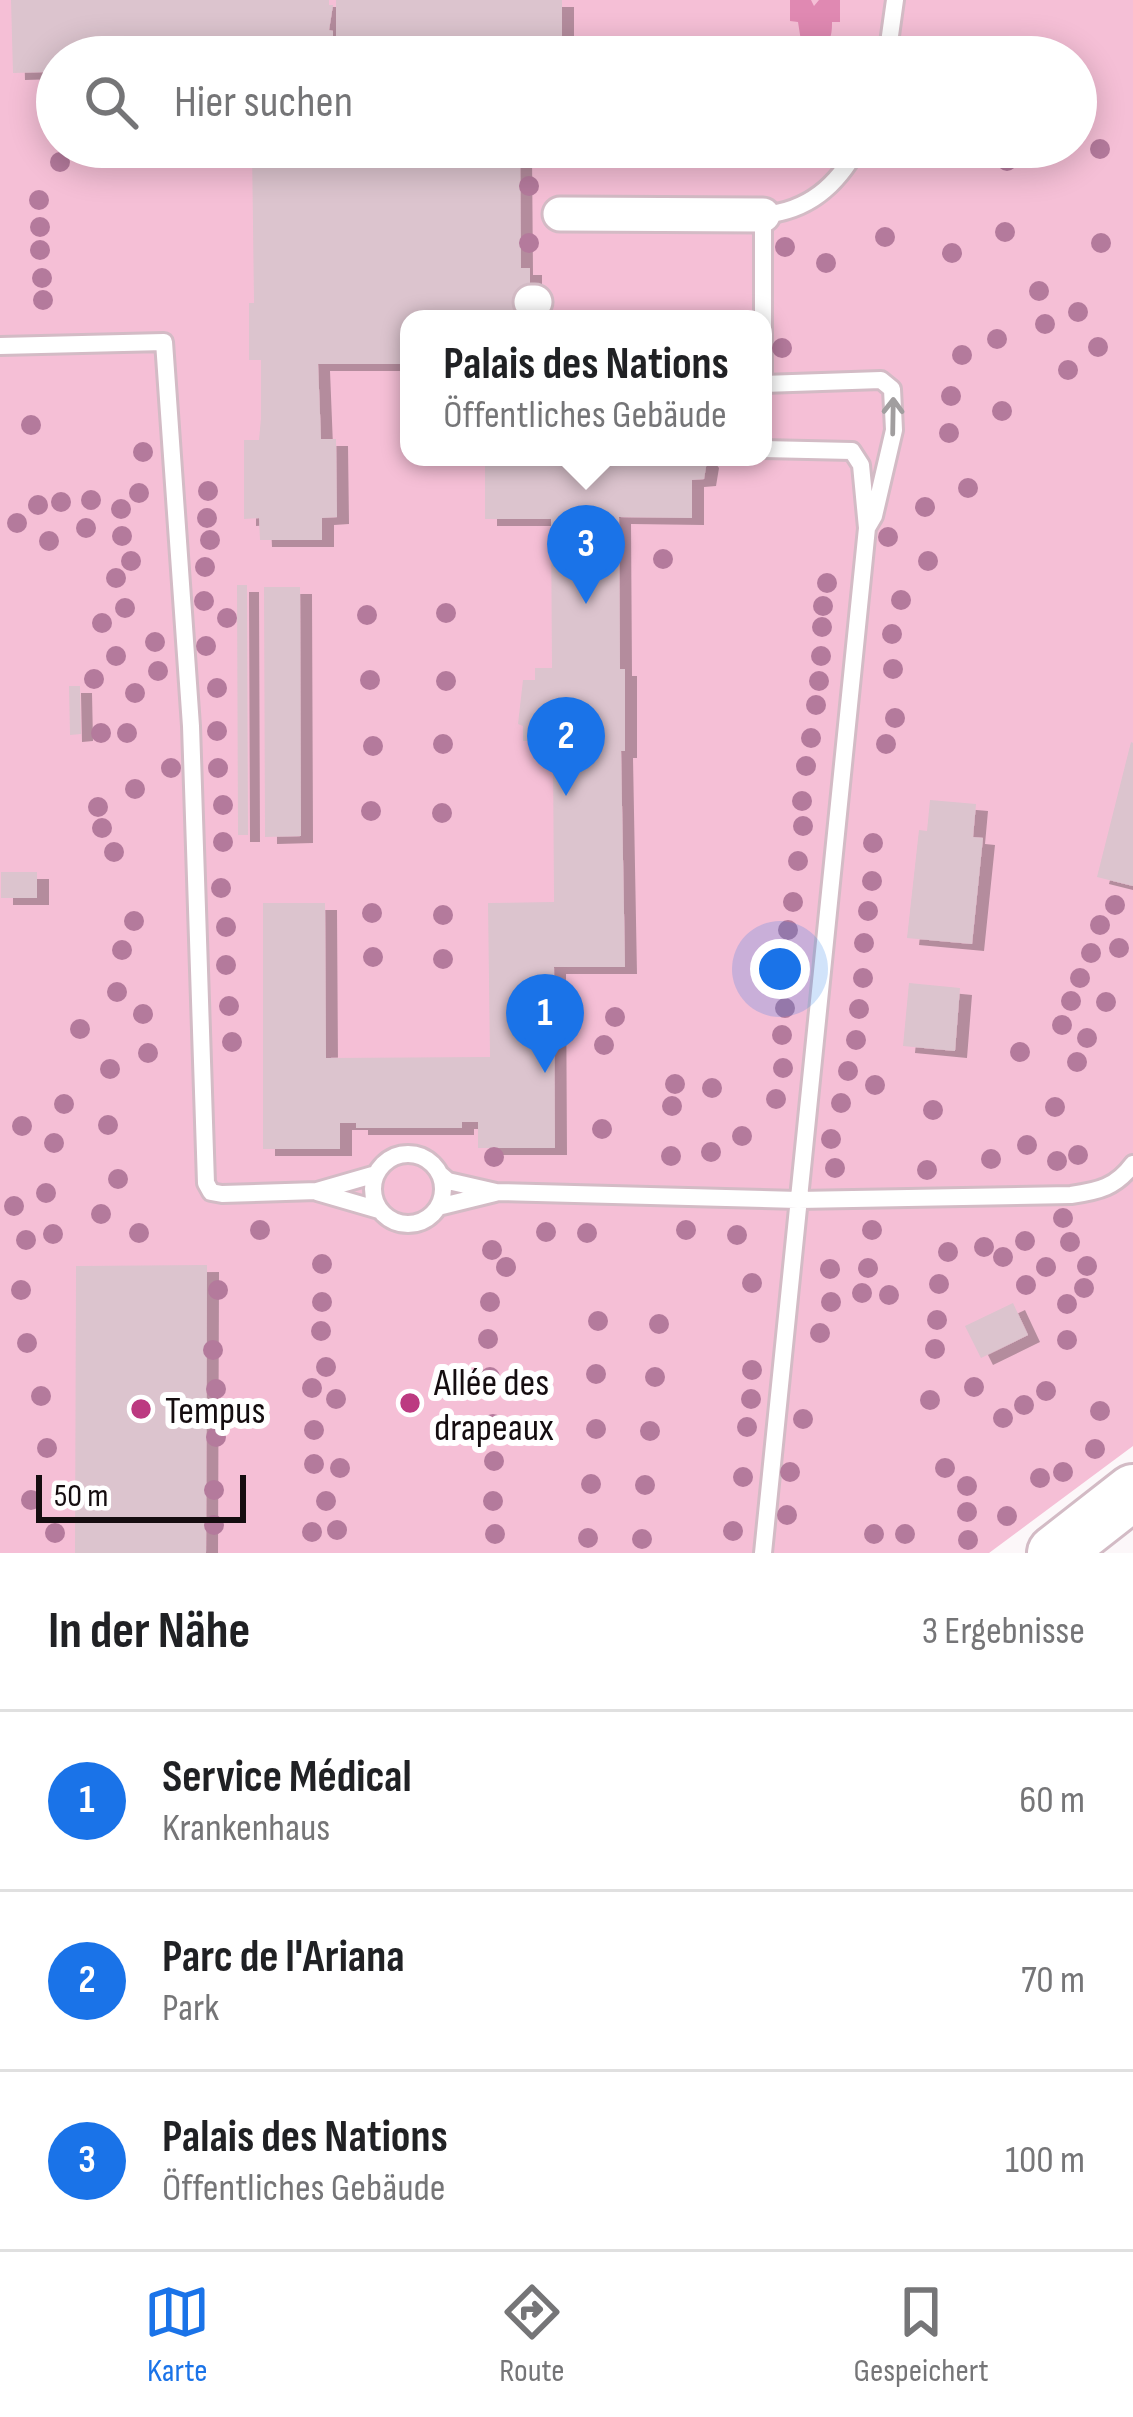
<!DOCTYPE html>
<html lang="de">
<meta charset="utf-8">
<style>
:root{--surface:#fff;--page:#f2f2f2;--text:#202124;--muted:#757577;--line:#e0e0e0;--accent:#1a73e8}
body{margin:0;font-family:"Sofia Sans Condensed",sans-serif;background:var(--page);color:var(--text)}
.scale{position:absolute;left:36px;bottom:30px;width:210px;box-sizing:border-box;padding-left:12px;border:6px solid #150d10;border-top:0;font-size:33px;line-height:42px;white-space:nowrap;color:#150d10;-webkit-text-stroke:9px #fff;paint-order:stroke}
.you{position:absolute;left:780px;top:969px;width:42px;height:42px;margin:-30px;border:9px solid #fff;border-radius:50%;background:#1a73e8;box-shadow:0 0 0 18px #1a73e833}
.badge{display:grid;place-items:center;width:78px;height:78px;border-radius:50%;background:var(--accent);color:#fff;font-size:39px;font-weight:700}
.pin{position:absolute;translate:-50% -99px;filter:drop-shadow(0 3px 6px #0008)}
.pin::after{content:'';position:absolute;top:63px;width:42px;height:36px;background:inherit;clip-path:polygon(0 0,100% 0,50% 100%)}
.popup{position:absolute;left:400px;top:310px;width:372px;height:156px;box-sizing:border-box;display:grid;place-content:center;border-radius:24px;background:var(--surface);filter:drop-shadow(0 3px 9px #0005);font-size:39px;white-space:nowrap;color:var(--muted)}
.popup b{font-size:45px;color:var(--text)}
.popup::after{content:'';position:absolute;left:50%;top:100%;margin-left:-24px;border:24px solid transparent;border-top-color:var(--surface)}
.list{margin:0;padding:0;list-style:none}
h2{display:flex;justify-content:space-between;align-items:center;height:156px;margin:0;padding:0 48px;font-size:51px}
h2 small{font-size:39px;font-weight:400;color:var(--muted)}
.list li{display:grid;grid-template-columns:78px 1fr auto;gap:36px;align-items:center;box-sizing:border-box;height:180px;padding:0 48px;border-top:3px solid var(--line)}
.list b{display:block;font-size:45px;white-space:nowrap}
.list p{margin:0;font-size:39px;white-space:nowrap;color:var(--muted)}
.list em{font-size:39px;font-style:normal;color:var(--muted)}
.icon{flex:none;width:66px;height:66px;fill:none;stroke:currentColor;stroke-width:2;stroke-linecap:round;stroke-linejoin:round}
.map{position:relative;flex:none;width:1133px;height:1553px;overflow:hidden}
.search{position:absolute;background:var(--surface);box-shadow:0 6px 30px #0003;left:36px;right:36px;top:36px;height:132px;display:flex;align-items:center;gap:30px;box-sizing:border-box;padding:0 42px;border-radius:66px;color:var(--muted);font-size:45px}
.sheet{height:696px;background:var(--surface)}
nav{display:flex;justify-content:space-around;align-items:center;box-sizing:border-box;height:168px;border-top:3px solid var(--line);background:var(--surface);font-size:33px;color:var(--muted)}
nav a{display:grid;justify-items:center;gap:6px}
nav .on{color:var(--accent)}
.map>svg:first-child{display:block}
.green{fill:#f5bfd6;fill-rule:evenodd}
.water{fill:#e089b2}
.building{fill:#dcc4ce;filter:url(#shadow)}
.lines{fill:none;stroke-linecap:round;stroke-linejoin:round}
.lane-casing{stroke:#d3bbc5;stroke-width:22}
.street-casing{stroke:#d3bbc5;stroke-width:39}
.primary-casing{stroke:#d3bbc5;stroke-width:60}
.lane{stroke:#fff;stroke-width:16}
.street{stroke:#fff;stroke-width:33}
.primary{stroke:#fff;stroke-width:54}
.tree{fill:#b47a9c}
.oneway{stroke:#a19e9f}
.poi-dot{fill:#bc3a81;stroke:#fff;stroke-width:4.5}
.labels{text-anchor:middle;stroke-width:12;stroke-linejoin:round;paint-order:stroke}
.poi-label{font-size:39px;fill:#150d10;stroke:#fff;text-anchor:start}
</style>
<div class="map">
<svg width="1133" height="1553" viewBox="0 0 1133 1553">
<defs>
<filter id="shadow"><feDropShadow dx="12" dy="7" stdDeviation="0" flood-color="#0004"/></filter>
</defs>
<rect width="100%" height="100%" fill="#fcf7f9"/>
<!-- green -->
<path class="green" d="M0 0H1133V1446L989 1553H0ZM57 57H1076V147H57ZM409 319H763V457H409Z"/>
<!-- water -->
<path class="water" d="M790 0H811L814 6 819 0H840V22H832C832 35 831 45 816 47L801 41 798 22 790 21Z"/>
<!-- building -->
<path class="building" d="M11 0H329V5H333L329 30 333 31V42H329V57H57V119H46L45 72 13 73Z
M336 0H562V57H336Z
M252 147H520L521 268H530V312L691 311V319H409V364H318L321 439H336L337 517 322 518V540H260L259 518 244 519V440H259L261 418V360H249V303H254Z
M485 457H704L707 461 704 479 692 480V518L619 517 620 669H625V751H621L625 967H554L555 1148H478V1122H462V1128H356V1123H340V1149H263V903H325L326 1058 490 1057 488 903 554 902 553 754H536V741H523V726L518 724 523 680H535V668H552L551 519H485Z
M237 585H247L248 835H238Z
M264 587H300L301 836 265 837Z
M69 686H80L81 734 70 735Z
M1131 742 1133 743V886L1097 877Z
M930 800 976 804 973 837 983 838 972 944 907 938 919 830 927 831Z
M1 872H37V898H1Z
M909 983 960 988 955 1051 903 1046Z
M207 1265 206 1553H75L76 1266Z
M1013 1303 1028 1335 981 1358 965 1326Z"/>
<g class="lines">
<defs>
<path id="lane" d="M887 57 895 0
M0 346 164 342 191 726 206 1183 211 1192 222 1194 317 1191 376 1174
M763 384V215C808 211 837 186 858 147
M763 384 881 380 892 389 894 430 874 516 867 528
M373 1189a35 35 0 1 1 70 0a35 35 0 1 1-70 0Z
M441 1175 448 1181 496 1192 798 1200 1071 1195C1099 1191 1116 1187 1133 1164
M317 1192 379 1210
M438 1207 495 1193
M763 1553 867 528 861 465 852 451 763 449"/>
<path id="street" d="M560 214 763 215
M531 302H535"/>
<path id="primary" d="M1055 1553 1133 1492"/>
</defs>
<!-- lane casing -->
<use href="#lane" class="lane-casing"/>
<!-- street casing -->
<use href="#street" class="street-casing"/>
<!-- primary casing -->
<use href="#primary" class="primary-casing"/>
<!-- lane -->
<use href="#lane" class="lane"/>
<!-- street -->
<use href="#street" class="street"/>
<!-- primary -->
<use href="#primary" class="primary"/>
</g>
<!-- trees -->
<g class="tree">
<circle cx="1100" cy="149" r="10"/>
<circle cx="1007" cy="161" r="10"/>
<circle cx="60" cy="162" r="10"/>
<circle cx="529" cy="186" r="10"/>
<circle cx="39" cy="200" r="10"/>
<circle cx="40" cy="227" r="10"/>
<circle cx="1005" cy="232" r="10"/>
<circle cx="885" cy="237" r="10"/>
<circle cx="529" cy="243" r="10"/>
<circle cx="1101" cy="243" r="10"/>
<circle cx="785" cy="247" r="10"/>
<circle cx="40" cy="250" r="10"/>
<circle cx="952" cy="253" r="10"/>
<circle cx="826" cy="263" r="10"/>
<circle cx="42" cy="278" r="10"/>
<circle cx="1039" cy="291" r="10"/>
<circle cx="43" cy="300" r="10"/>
<circle cx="1078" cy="312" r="10"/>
<circle cx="1045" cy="324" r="10"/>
<circle cx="997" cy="339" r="10"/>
<circle cx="1098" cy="347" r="10"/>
<circle cx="782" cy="348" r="10"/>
<circle cx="962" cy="355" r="10"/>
<circle cx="1068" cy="370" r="10"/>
<circle cx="951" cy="396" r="10"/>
<circle cx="1002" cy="411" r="10"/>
<circle cx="31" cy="425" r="10"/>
<circle cx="949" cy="433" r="10"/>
<circle cx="143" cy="452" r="10"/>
<circle cx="968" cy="488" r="10"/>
<circle cx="208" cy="491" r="10"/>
<circle cx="139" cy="493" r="10"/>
<circle cx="91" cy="500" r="10"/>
<circle cx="61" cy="502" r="10"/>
<circle cx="38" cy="505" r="10"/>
<circle cx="925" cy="507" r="10"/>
<circle cx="121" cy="509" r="10"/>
<circle cx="207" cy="518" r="10"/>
<circle cx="17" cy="523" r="10"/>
<circle cx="86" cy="528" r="10"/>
<circle cx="122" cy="536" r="10"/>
<circle cx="888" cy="537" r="10"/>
<circle cx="210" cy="540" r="10"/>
<circle cx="49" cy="541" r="10"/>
<circle cx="663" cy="559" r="10"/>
<circle cx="131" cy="561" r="10"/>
<circle cx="928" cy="561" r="10"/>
<circle cx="205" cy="567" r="10"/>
<circle cx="116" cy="578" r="10"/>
<circle cx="827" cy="583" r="10"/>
<circle cx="901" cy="600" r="10"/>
<circle cx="204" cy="601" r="10"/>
<circle cx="823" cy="606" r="10"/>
<circle cx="125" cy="608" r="10"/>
<circle cx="446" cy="613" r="10"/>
<circle cx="367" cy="615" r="10"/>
<circle cx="227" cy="618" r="10"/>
<circle cx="102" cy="623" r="10"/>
<circle cx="822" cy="627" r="10"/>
<circle cx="892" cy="634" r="10"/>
<circle cx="155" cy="642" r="10"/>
<circle cx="206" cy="646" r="10"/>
<circle cx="116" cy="656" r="10"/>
<circle cx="821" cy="656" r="10"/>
<circle cx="893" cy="669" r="10"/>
<circle cx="158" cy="671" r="10"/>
<circle cx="94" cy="679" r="10"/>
<circle cx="370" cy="680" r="10"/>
<circle cx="446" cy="681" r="10"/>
<circle cx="819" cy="681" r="10"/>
<circle cx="217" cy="688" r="10"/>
<circle cx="135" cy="693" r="10"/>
<circle cx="816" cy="705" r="10"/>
<circle cx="895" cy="718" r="10"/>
<circle cx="217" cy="731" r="10"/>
<circle cx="101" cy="733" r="10"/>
<circle cx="127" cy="733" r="10"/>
<circle cx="811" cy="738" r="10"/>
<circle cx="443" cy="744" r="10"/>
<circle cx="886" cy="744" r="10"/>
<circle cx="373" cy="746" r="10"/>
<circle cx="806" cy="766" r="10"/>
<circle cx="171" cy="768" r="10"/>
<circle cx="218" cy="768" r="10"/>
<circle cx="135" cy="789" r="10"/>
<circle cx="802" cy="801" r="10"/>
<circle cx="223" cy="805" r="10"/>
<circle cx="98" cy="807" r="10"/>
<circle cx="371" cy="811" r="10"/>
<circle cx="442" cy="813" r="10"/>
<circle cx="803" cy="826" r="10"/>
<circle cx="102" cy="828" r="10"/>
<circle cx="223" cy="842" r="10"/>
<circle cx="873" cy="843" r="10"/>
<circle cx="114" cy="852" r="10"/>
<circle cx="798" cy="861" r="10"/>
<circle cx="872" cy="881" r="10"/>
<circle cx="221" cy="888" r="10"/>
<circle cx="793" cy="902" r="10"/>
<circle cx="1115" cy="905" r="10"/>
<circle cx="868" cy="911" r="10"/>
<circle cx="372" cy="913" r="10"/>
<circle cx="443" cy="915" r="10"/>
<circle cx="134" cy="921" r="10"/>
<circle cx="1100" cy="925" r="10"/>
<circle cx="226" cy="927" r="10"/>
<circle cx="788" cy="930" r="10"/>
<circle cx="864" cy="943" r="10"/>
<circle cx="1119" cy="948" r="10"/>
<circle cx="122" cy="950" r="10"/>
<circle cx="1091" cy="953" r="10"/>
<circle cx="373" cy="957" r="10"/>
<circle cx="789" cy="958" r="10"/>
<circle cx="443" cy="959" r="10"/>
<circle cx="226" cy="965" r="10"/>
<circle cx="863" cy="978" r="10"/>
<circle cx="1080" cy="978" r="10"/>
<circle cx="787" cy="984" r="10"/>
<circle cx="117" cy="992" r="10"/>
<circle cx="1071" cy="1001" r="10"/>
<circle cx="1106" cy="1002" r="10"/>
<circle cx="229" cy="1006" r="10"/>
<circle cx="785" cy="1008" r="10"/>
<circle cx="859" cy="1009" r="10"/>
<circle cx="143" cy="1014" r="10"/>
<circle cx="615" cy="1017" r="10"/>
<circle cx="1062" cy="1025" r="10"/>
<circle cx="80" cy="1029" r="10"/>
<circle cx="782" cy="1035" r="10"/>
<circle cx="1087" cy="1038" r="10"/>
<circle cx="856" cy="1040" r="10"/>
<circle cx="232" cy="1042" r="10"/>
<circle cx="604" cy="1045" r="10"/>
<circle cx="1020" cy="1052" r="10"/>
<circle cx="148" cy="1053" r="10"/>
<circle cx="1077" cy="1062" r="10"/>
<circle cx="783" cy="1068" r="10"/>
<circle cx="110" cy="1069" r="10"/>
<circle cx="848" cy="1071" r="10"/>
<circle cx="675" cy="1084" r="10"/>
<circle cx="875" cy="1085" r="10"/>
<circle cx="712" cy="1088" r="10"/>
<circle cx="776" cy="1099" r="10"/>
<circle cx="841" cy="1103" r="10"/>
<circle cx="64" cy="1104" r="10"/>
<circle cx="672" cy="1106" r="10"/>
<circle cx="1055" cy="1107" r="10"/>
<circle cx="933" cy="1110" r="10"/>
<circle cx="108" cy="1125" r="10"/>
<circle cx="22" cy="1126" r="10"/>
<circle cx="602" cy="1129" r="10"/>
<circle cx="742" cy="1136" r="10"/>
<circle cx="831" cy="1139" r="10"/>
<circle cx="54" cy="1143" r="10"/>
<circle cx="1027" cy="1145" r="10"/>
<circle cx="711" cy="1152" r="10"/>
<circle cx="1078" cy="1155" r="10"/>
<circle cx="671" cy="1156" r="10"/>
<circle cx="494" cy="1157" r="10"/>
<circle cx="991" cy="1159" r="10"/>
<circle cx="1057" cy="1161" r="10"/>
<circle cx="835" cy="1168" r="10"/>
<circle cx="927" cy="1170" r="10"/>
<circle cx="118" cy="1179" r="10"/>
<circle cx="46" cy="1193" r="10"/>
<circle cx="14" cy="1206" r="10"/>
<circle cx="101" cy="1214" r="10"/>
<circle cx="1063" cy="1218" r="10"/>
<circle cx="260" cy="1230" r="10"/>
<circle cx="686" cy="1230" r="10"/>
<circle cx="872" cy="1230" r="10"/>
<circle cx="546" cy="1232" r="10"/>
<circle cx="139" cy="1233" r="10"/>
<circle cx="587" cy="1233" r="10"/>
<circle cx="53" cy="1234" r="10"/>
<circle cx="737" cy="1235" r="10"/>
<circle cx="26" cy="1240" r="10"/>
<circle cx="1025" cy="1241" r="10"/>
<circle cx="1070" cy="1242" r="10"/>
<circle cx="984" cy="1247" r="10"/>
<circle cx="492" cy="1250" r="10"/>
<circle cx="948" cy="1252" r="10"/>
<circle cx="1003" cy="1257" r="10"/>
<circle cx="322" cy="1264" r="10"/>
<circle cx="1087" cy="1266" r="10"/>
<circle cx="506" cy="1267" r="10"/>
<circle cx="1046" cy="1267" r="10"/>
<circle cx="868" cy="1268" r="10"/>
<circle cx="830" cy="1269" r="10"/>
<circle cx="752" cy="1283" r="10"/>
<circle cx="939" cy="1284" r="10"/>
<circle cx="1026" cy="1285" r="10"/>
<circle cx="1084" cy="1288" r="10"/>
<circle cx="21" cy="1290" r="10"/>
<circle cx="218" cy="1290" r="10"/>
<circle cx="862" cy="1293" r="10"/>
<circle cx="889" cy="1295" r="10"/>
<circle cx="322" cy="1302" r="10"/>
<circle cx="490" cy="1302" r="10"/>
<circle cx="831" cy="1302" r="10"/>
<circle cx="1067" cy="1304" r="10"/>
<circle cx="937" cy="1320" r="10"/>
<circle cx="598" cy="1321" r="10"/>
<circle cx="659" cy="1324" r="10"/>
<circle cx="321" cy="1331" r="10"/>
<circle cx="820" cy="1333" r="10"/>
<circle cx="488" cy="1339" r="10"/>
<circle cx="1067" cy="1340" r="10"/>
<circle cx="27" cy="1343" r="10"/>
<circle cx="935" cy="1349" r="10"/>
<circle cx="213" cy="1350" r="10"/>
<circle cx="326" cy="1367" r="10"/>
<circle cx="752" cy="1370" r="10"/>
<circle cx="596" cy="1374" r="10"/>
<circle cx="490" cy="1377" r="10"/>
<circle cx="655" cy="1377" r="10"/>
<circle cx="974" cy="1387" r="10"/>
<circle cx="312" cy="1388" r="10"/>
<circle cx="216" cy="1389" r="10"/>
<circle cx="1046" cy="1391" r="10"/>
<circle cx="41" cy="1396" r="10"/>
<circle cx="336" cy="1399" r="10"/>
<circle cx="751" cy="1399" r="10"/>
<circle cx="930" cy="1400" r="10"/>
<circle cx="1024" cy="1405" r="10"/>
<circle cx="1100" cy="1411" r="10"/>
<circle cx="1003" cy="1418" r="10"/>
<circle cx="803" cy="1419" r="10"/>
<circle cx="493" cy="1424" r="10"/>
<circle cx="747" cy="1427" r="10"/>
<circle cx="596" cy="1429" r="10"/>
<circle cx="314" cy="1430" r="10"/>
<circle cx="650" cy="1431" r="10"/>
<circle cx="216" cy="1437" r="10"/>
<circle cx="47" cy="1448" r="10"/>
<circle cx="1095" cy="1449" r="10"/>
<circle cx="494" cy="1461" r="10"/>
<circle cx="314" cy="1464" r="10"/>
<circle cx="340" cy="1468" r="10"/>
<circle cx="945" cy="1468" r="10"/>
<circle cx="790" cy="1472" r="10"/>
<circle cx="1063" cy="1472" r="10"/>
<circle cx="743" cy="1477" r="10"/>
<circle cx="1040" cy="1478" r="10"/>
<circle cx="591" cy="1484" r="10"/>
<circle cx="645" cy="1485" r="10"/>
<circle cx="967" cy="1486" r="10"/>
<circle cx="214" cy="1490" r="10"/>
<circle cx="31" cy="1500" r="10"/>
<circle cx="326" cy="1501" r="10"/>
<circle cx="493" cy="1501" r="10"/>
<circle cx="967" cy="1512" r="10"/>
<circle cx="787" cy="1515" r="10"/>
<circle cx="1007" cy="1516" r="10"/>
<circle cx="214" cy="1525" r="10"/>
<circle cx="337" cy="1530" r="10"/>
<circle cx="733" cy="1531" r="10"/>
<circle cx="312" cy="1532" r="10"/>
<circle cx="55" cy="1533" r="10"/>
<circle cx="495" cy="1534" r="10"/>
<circle cx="874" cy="1534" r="10"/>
<circle cx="905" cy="1534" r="10"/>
<circle cx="588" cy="1538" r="10"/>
<circle cx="642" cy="1539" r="10"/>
<circle cx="968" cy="1540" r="10"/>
</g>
<!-- one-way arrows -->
<defs><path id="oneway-shaft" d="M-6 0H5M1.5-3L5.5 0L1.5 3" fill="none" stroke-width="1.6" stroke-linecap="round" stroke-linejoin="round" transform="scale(3)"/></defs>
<use class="oneway" href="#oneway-shaft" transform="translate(893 416) rotate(-89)"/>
<!-- markers -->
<g class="poi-dot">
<circle cx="410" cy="1403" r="12"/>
<circle cx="141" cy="1409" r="12"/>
</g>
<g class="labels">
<!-- poi labels -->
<g class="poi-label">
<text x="434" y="1395">Allée des<tspan x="434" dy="45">drapeaux</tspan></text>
<text x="165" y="1423">Tempus</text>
</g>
</g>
</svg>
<div class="scale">50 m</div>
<div class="you"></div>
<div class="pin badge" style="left:545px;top:1073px">1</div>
<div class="pin badge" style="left:566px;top:796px">2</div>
<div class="pin badge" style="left:586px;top:604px">3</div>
<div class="popup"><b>Palais des Nations</b>Öffentliches Gebäude</div>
<div class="search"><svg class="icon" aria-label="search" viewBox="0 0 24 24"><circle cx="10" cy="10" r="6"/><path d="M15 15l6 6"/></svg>Hier suchen</div>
</div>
<section class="sheet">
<h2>In der Nähe<small>3 Ergebnisse</small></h2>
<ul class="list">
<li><span class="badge">1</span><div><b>Service Médical</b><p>Krankenhaus</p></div><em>60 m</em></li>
<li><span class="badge">2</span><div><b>Parc de l'Ariana</b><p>Park</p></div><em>70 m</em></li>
<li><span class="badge">3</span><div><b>Palais des Nations</b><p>Öffentliches Gebäude</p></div><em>100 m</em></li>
</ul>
</section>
<nav>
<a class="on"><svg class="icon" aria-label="map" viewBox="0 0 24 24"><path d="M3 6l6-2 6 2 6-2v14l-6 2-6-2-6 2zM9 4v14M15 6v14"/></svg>Karte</a>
<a><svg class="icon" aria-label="directions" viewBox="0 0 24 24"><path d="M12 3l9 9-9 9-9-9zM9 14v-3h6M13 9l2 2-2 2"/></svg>Route</a>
<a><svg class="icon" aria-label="saved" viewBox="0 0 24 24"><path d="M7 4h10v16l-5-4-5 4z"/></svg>Gespeichert</a>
</nav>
